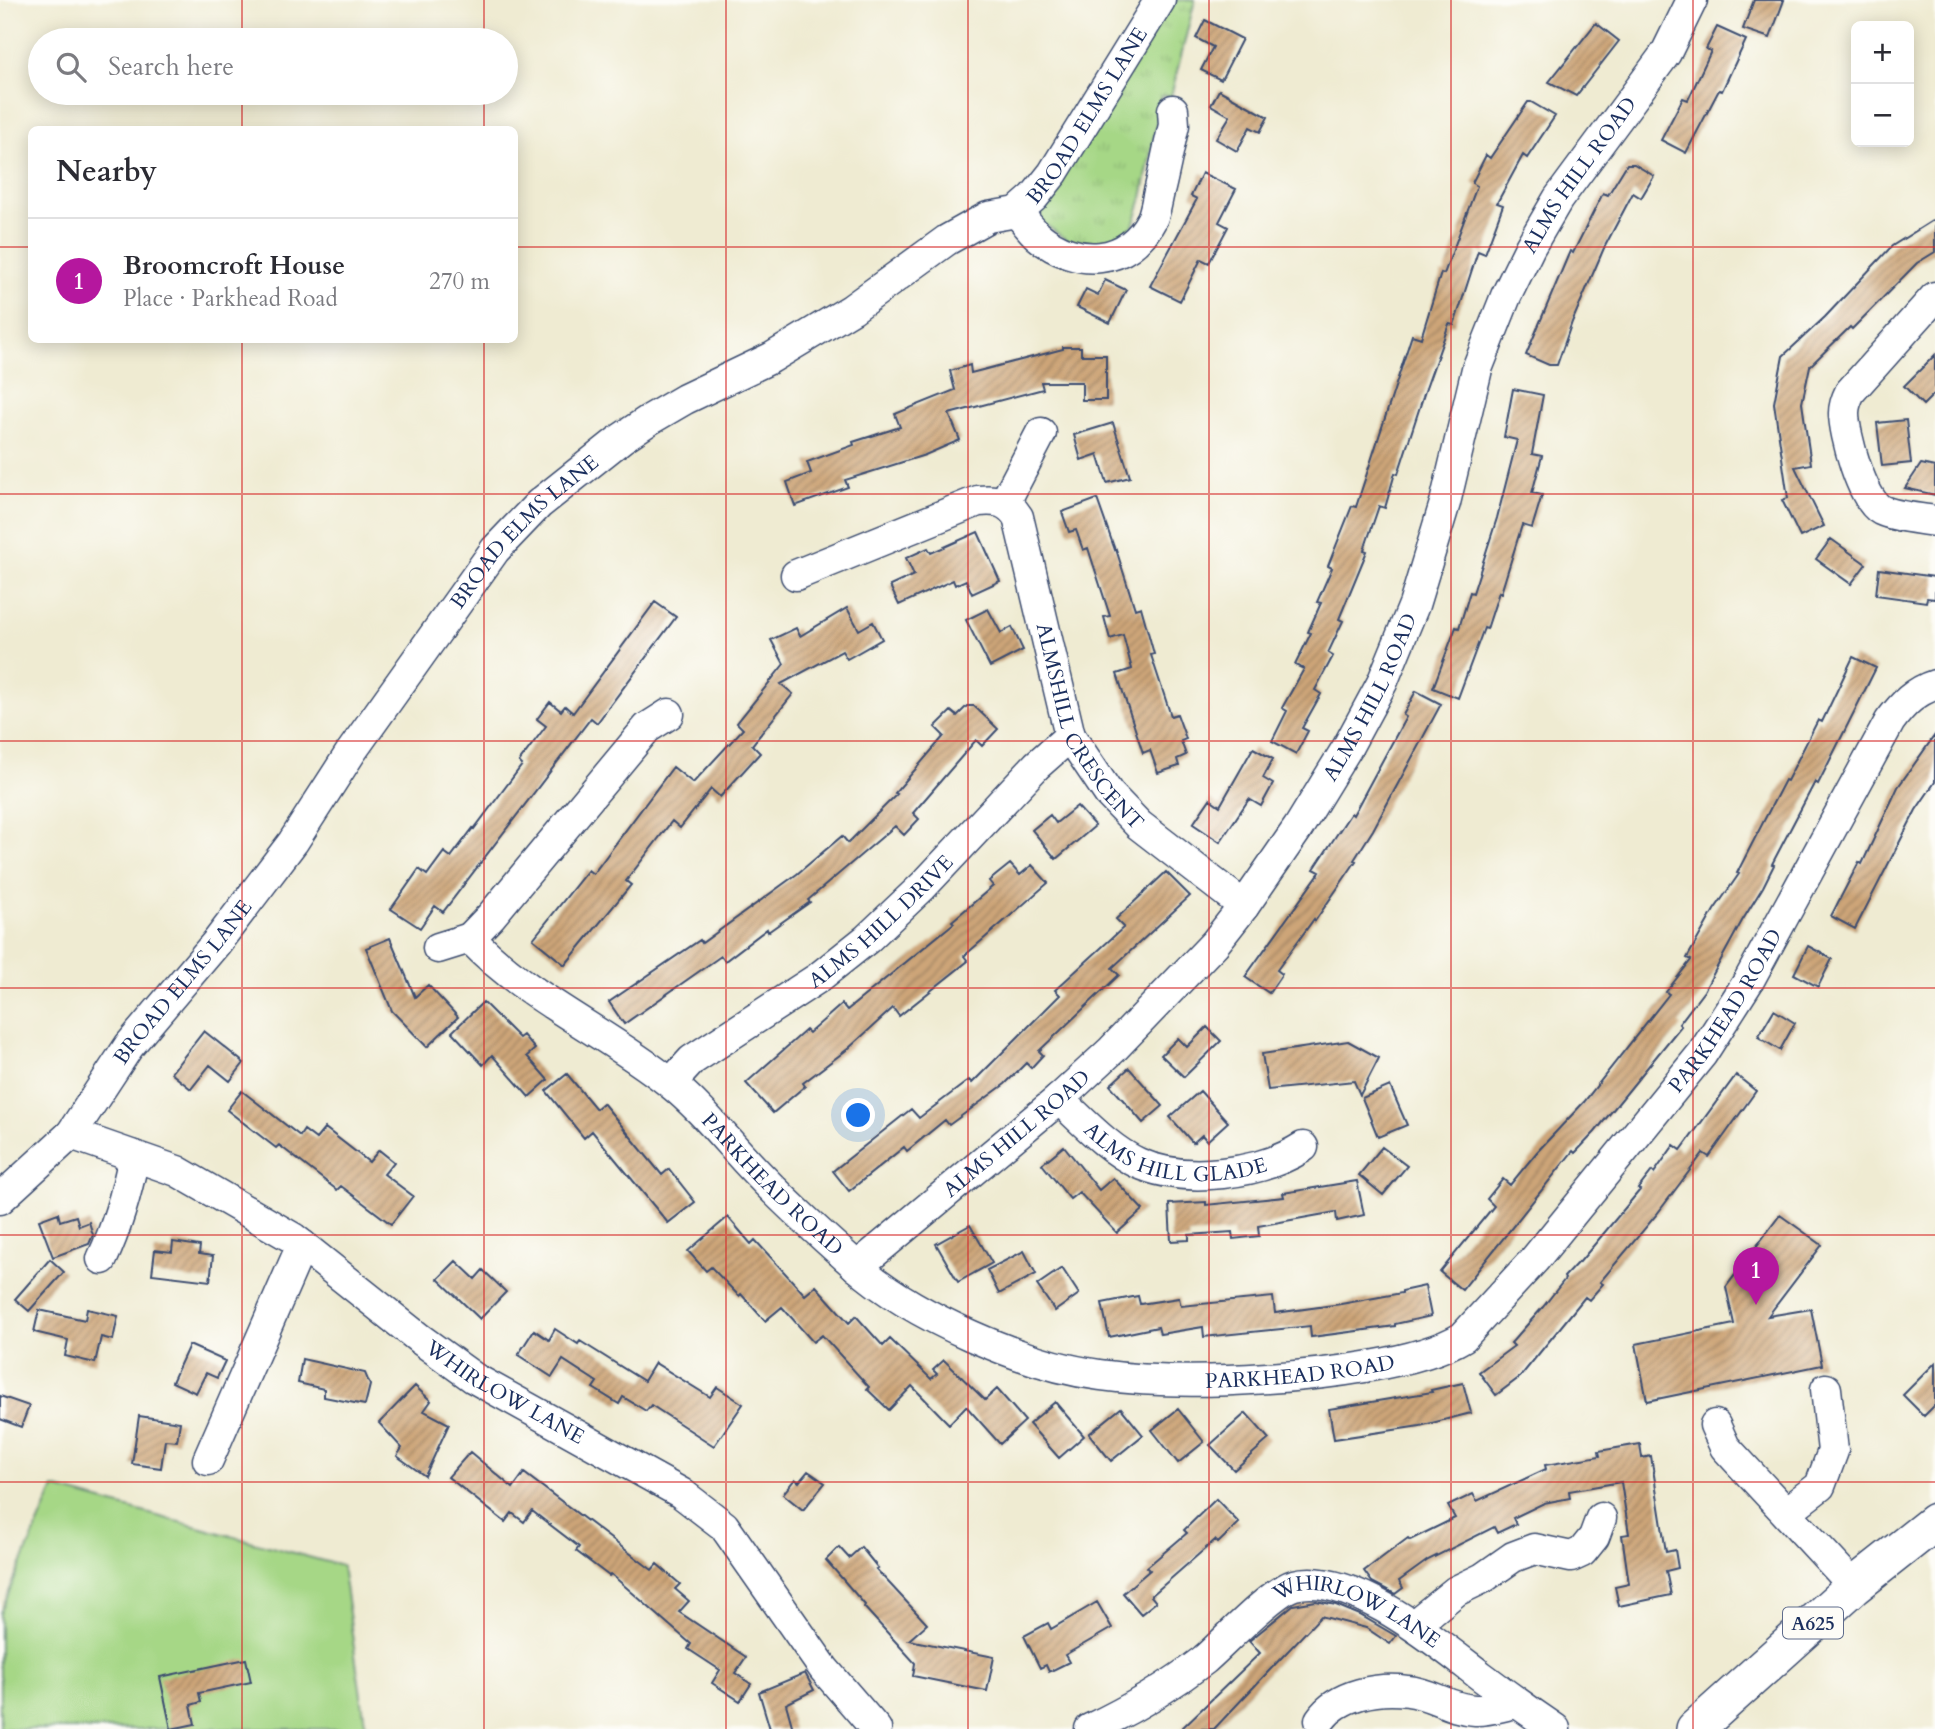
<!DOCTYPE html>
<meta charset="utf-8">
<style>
:root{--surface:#fff;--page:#f7f7f7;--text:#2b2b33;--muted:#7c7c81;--line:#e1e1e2;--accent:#b5179e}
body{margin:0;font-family:Cardo,serif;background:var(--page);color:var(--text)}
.controls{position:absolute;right:21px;top:21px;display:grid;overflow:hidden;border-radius:10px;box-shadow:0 4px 18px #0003}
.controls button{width:63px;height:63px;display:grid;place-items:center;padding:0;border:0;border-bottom:2px solid var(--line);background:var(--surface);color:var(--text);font:35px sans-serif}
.you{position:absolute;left:859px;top:1116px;width:24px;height:24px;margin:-18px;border:5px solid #fff;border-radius:50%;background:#1a73e8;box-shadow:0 0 0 10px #1a73e833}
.badge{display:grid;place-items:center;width:46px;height:46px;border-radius:50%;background:var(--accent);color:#fff;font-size:23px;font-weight:700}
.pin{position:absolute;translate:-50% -58px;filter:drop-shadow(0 2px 4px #0008)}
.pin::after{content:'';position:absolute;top:37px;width:24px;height:21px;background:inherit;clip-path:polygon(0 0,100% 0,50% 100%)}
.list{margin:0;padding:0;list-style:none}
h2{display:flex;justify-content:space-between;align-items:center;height:91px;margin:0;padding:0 28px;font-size:30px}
h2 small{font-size:23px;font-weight:400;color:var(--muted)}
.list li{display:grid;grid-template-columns:46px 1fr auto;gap:21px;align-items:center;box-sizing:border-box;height:126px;padding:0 28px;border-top:2px solid var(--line)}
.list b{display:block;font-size:26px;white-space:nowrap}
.list p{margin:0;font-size:23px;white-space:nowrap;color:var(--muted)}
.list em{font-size:23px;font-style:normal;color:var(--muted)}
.icon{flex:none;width:38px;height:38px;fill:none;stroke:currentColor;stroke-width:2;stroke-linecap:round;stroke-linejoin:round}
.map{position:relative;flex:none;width:1935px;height:1729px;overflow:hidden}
.search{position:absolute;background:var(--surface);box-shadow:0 4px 18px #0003;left:28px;top:28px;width:490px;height:77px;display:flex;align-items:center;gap:18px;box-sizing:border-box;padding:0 24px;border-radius:38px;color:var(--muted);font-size:26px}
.panel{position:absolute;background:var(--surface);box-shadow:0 4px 18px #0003;left:28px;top:126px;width:490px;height:217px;border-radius:10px}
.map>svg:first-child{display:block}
.grass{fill:url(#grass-tufts);stroke:#608372;stroke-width:2}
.garden{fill:#a6d786;stroke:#608372;stroke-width:2}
.building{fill:url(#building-hatch)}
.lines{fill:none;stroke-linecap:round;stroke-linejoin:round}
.minor-casing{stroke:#3b4b6f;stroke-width:33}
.major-casing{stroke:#3b4b6f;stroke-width:40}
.minor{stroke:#fff;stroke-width:30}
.major{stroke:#fff;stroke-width:37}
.grid{fill:none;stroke:#d62828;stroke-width:2;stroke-opacity:0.55}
.labels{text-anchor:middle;stroke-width:5;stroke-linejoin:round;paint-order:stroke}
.shield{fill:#fdfcf7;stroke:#5f6c8c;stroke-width:2}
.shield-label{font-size:19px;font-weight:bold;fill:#1b2f5e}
.street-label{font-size:21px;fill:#1b2f5e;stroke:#fdfcf7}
</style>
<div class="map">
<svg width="1935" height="1729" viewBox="0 0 1935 1729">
<defs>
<pattern id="grass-tufts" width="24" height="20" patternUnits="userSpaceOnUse" patternTransform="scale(1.75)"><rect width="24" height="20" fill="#a6d786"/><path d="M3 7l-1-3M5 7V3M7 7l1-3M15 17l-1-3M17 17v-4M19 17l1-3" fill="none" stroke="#8eb976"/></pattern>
<pattern id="building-hatch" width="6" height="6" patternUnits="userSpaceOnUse" patternTransform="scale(1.75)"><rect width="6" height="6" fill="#cda578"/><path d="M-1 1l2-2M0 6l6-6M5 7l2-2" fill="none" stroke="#a68766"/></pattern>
</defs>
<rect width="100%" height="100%" fill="#fdfcf7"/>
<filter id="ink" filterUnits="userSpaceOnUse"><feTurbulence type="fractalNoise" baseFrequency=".0143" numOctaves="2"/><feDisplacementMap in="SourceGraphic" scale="14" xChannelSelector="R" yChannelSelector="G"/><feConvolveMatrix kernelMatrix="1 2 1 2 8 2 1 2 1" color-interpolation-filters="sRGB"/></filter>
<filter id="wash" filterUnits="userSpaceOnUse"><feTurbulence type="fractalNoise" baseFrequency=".00686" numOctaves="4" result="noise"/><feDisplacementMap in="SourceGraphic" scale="28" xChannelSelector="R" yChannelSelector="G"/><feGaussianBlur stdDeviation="1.57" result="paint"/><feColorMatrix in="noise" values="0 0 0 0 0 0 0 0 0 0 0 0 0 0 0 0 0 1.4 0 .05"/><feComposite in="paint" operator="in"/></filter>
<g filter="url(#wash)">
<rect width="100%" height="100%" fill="#efebd2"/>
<!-- grass -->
<path class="grass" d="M1170 0H1195L1171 96H1162L1142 198 1133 226 1111 246 1078 248 1039 220 1040 201Z"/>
<!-- garden -->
<path class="garden" d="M54 1488 342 1566 366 1729H0V1613Z"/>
<g id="blocks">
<!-- building -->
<path class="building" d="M1754 0H1784L1770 38 1743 29Z
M1205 20 1242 39 1221 80 1201 70 1213 47 1196 38Z
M1596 23 1619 41 1576 96 1549 82Z
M1717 27 1746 40 1722 91 1719 90 1686 153 1661 140 1683 98 1688 100 1711 51 1706 49Z
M1219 90 1268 117 1260 132 1250 127 1237 151 1216 139 1230 116 1211 105Z
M1528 102H1531L1555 116 1527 158 1523 155 1497 203 1503 205 1485 254 1478 251 1454 325 1449 324 1425 391 1398 474 1395 473 1385 508 1379 506 1364 550 1367 551 1339 619 1343 621 1328 653 1333 656 1315 690 1321 694 1302 728 1308 731 1296 754 1272 741 1287 711 1282 708 1304 669 1295 665 1311 633 1308 632 1321 603 1317 602 1332 568 1328 566 1352 506 1356 507 1412 335 1421 338 1441 273 1444 274 1477 186 1472 183 1486 155 1490 158Z
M1627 164H1634L1654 176 1641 198 1633 193 1604 248 1572 322 1557 365H1549L1526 355 1570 251 1573 253 1603 193 1608 195Z
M1202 173 1236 189 1219 222 1228 227 1209 263 1201 259 1180 301 1150 286 1197 199 1191 196Z
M1935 219V252L1917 263 1852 329 1850 327 1810 366 1802 403 1811 464 1795 467 1824 526 1800 537 1782 500 1788 498 1774 403 1783 356 1825 317 1892 246Z
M1105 280 1126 290 1110 323 1077 307 1086 289 1098 295Z
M1063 347H1081V355H1106V400H1082V382H1041L1043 389 949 414 960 440 925 455 845 480 848 487 795 506 787 482 811 473 807 462 854 445 853 442 900 427 895 414 955 390 950 371 970 365 971 373 1063 349Z
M1935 355V393L1923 405 1904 386Z
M1513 389 1543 395 1532 454 1542 456 1532 493 1542 495 1532 528 1522 525 1501 593 1499 592 1487 629 1484 628 1458 698 1433 688 1456 627 1459 628 1470 592 1473 593 1497 518 1517 440 1504 437Z
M1906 420 1911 463 1882 466 1877 423Z
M1113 423 1130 477 1107 483 1098 454 1081 460 1074 435Z
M1921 464 1935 467V495L1905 488Z
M1097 499 1115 550 1116 549 1135 609 1141 607 1154 654 1151 655 1171 716 1177 714 1186 739 1181 741 1186 755 1177 759 1179 766 1158 773 1150 750 1143 753 1117 674 1132 669 1123 635 1110 639 1104 617 1110 616 1088 548 1083 550 1076 530 1069 532 1062 512Z
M978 532 1000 581 972 594 966 580 955 585 953 580 899 605 890 586 914 575 906 558 928 548 931 553Z
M1831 539 1866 564 1851 584 1816 559Z
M1879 569 1935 577V599L1927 598 1926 602 1876 595Z
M655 602 676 617 597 723 591 718 443 912 435 906 420 928 391 909 419 869 427 875 444 852 451 857 473 828 474 829 522 765 519 762 546 726 537 719 550 702 561 711 565 706 573 713Z
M847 608 859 630 873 622 882 639 847 659 842 651 781 684 793 694 752 745 760 753 720 797 711 789 680 828 672 821 626 881 631 885 565 965 533 939 588 870 593 874 673 767 693 783 743 729 737 723 784 664 771 640 796 628 800 636Z
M988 609 1001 633 1012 627 1023 650 990 667 966 620Z
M1853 657 1876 668 1818 784 1815 782 1772 864 1774 865 1763 887 1742 921 1704 991 1679 1024 1681 1026 1595 1132 1575 1153 1573 1151 1462 1290 1440 1272 1494 1206 1487 1199 1503 1179 1510 1185 1537 1152 1584 1102 1669 994 1666 992 1691 960 1687 958 1714 910 1739 874 1737 873 1772 805 1785 780 1787 781 1818 720 1822 722Z
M1416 691 1441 704 1373 830 1354 860 1356 861 1315 921 1314 919 1277 970 1282 974 1269 993 1245 977 1320 872 1314 869 1351 813 1353 815 1406 717 1403 715Z
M967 706H974L998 729 982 746 976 740 913 813 919 819 904 835 895 826 808 900 810 902 768 932 767 929 725 961 721 956 624 1024 609 1002 700 940 702 943 797 874 842 836 848 843 897 794 895 793 944 736 935 727 951 711 957 716Z
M1935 735V782L1916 810 1855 929 1831 916 1859 862 1862 864 1898 787Z
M1253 748 1273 759 1263 778 1273 784 1261 806 1249 799 1220 842 1193 824 1210 799 1220 806Z
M1077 806 1095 826 1056 859 1032 830 1050 815 1056 823Z
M1010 864 1020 875 1032 865 1048 883 964 956 968 961 899 1016 893 1008 849 1048 803 1083 805 1086 773 1113 746 1083 806 1030 809 1033 842 1004 847 1010 954 923 952 921 993 886 989 881Z
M1166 872 1190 896 1112 968 1119 975 1039 1051 1043 1055 1031 1068 1026 1063 1005 1084 949 1125 945 1120 907 1151 904 1147 849 1191 833 1171 911 1109 919 1118 969 1080 972 1083 1060 995 1055 990 1124 927 1116 919Z
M390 938 415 997 428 985 458 1017 427 1047 392 1011 366 948Z
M1808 946 1832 959 1818 987 1794 974Z
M483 1002 519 1038 523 1035 535 1049 527 1056 548 1080 529 1097 492 1055 483 1065 452 1032Z
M1774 1010 1795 1023 1780 1050 1758 1037Z
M1207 1027 1221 1041 1184 1077 1161 1055 1178 1038 1187 1047Z
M204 1031 244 1063 230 1081 210 1065 191 1089 171 1073Z
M1348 1041 1379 1058 1360 1095 1354 1081 1268 1090 1262 1054Z
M1129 1068 1163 1106 1143 1123 1110 1085Z
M567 1074 596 1109 603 1103 662 1175 669 1169 695 1202 668 1223 592 1131 584 1138 546 1091Z
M1736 1075 1756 1091 1709 1157 1703 1153 1657 1214 1600 1282 1603 1284 1589 1300 1585 1297 1520 1377 1496 1395 1479 1372 1514 1346 1511 1343 1543 1307 1565 1279 1564 1277 1578 1262 1579 1263 1640 1190 1638 1189 1652 1171 1654 1173 1674 1145 1681 1150Z
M1390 1086 1407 1125 1378 1137 1362 1098Z
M242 1091 300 1136 304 1130 316 1139 325 1128 369 1162 379 1150 394 1162 384 1174 413 1196 391 1224 341 1186 337 1190 279 1145 276 1148 227 1110Z
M1200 1091 1228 1122 1207 1141 1202 1135 1193 1143 1170 1117Z
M1064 1146 1099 1190 1113 1178 1143 1210 1117 1233 1079 1192 1070 1199 1042 1164Z
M1382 1147 1407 1166 1383 1195 1359 1175Z
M1357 1181 1364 1215 1337 1221 1336 1212 1258 1226 1259 1236 1233 1239 1232 1232 1189 1235V1240L1171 1241 1169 1204 1206 1202V1205L1284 1197 1283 1193Z
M58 1213 60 1221 76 1216 79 1226 89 1222 93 1235 89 1244 53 1257 39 1220Z
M1780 1215 1822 1245 1768 1316 1811 1309 1822 1365 1647 1401 1636 1344 1734 1324 1726 1287Z
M728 1217 751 1244 755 1240 805 1295 816 1286 849 1323 856 1316 883 1346 890 1339 931 1379 937 1374 933 1370 944 1360 985 1400 997 1389 1025 1421 1000 1444 966 1406 949 1424 912 1386 889 1410 867 1389 869 1387 822 1335 813 1342 782 1307 765 1321 741 1294 739 1296 711 1267 706 1271 688 1251Z
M970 1225 992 1263 958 1282 936 1244Z
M173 1242 200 1246 199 1254 213 1256 210 1281 152 1274 155 1250 172 1252Z
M1024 1251 1036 1274 999 1294 987 1270Z
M50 1259 64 1272 29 1311 15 1299Z
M456 1261 475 1279 483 1270 506 1292 480 1319 438 1279Z
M1062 1268 1079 1294 1055 1311 1037 1285Z
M1425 1286 1431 1316 1395 1324V1326L1311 1337 1310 1326 1204 1337 1203 1327 1160 1334 1158 1327 1109 1337 1102 1303 1138 1296 1140 1304 1179 1298 1181 1306 1273 1297 1275 1313 1341 1304 1402 1293V1291Z
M87 1309 118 1316 113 1340 101 1337 95 1363 65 1356 68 1340 34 1332 39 1310 85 1320Z
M555 1329 578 1344 580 1341 644 1381 655 1363 710 1397 717 1387 743 1404 714 1446 651 1405 646 1411 623 1397 619 1404 593 1388 597 1382 563 1360 552 1377 518 1355 534 1330 549 1340Z
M189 1345 225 1361 217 1378 206 1373 196 1393 172 1382Z
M302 1359 365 1373 370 1385 365 1405 324 1397V1389L298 1383Z
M1935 1363V1405L1924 1416 1903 1395Z
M1463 1383 1471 1413 1420 1426 1334 1439 1329 1409 1432 1392 1431 1390Z
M415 1386 431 1401 424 1411 449 1424 425 1476 397 1456 402 1448 379 1423Z
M0 1396 29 1406 21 1427 0 1419Z
M1055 1402 1084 1436 1059 1458 1029 1424Z
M1121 1408 1143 1435 1111 1461 1089 1434Z
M1178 1409 1204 1442 1178 1463 1152 1430Z
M1246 1413 1269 1439 1234 1470 1210 1445Z
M139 1416 180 1422 177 1441 165 1440 161 1468 132 1464Z
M1640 1444 1642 1458 1651 1456 1666 1552 1675 1550 1678 1568 1666 1571 1671 1595 1619 1606 1615 1587 1629 1584 1622 1535 1629 1534 1621 1482 1569 1491 1570 1498 1544 1503 1513 1518 1516 1524 1497 1533 1494 1527 1428 1560 1399 1581 1403 1588 1395 1594 1372 1582 1364 1571 1408 1538 1410 1540 1455 1518 1448 1506 1473 1494 1477 1501 1546 1469 1545 1465 1600 1456 1599 1451Z
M470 1452 513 1488 524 1473 652 1570 657 1564 680 1584 675 1589 689 1601 679 1612 746 1657 735 1673 751 1684 740 1701 712 1683 720 1670 688 1649 691 1644 611 1574 609 1576 576 1551 579 1547 532 1511 524 1522 512 1513 505 1522 448 1477Z
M808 1471 825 1483 803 1510 783 1494 795 1479 799 1482Z
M1216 1499 1239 1523 1218 1543 1215 1540 1151 1596 1156 1602 1141 1614 1123 1593 1150 1570 1147 1567 1187 1533 1184 1530Z
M839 1547 849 1558 861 1547 878 1568 876 1569 927 1624 909 1640 994 1657 987 1691 913 1676 915 1663 864 1607 865 1605 826 1560Z
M1316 1601 1336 1605 1360 1615 1396 1636 1390 1644 1366 1628 1321 1616 1214 1729H1181L1260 1653 1249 1641 1293 1605Z
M1097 1602 1112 1628 1065 1655 1069 1662 1049 1672 1046 1665 1040 1668 1024 1636 1048 1623 1051 1629Z
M246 1659 251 1682 199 1693 201 1702 191 1705 195 1724 171 1729 160 1677Z
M805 1673 814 1690 786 1704 793 1729H770L759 1692Z"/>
</g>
</g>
<g filter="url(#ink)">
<use href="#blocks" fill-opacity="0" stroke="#3b4b6f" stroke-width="2"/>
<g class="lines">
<defs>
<g id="minor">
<path d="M1017 212C1024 220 1030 229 1038 236 1076 268 1128 266 1152 219 1156 210 1157 198 1160 188 1165 167 1169 146 1174 125L1173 110"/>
<path d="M1935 297 1850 392C1846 400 1844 405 1844 413 1844 434 1862 500 1881 510 1896 517 1918 518 1935 521"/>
<path d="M1005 502 1041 433"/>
<path id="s1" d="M796 575 978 501C996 499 1008 501 1018 517L1070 736 1109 794 1139 825 1244 906"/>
<path d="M470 938 491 916 647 728 669 714"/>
<path id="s2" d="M438 948 470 938C528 999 605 1031 670 1083 699 1106 722 1135 746 1161 780 1198 818 1232 855 1265 912 1316 1024 1365 1100 1375 1156 1383 1210 1382 1267 1378 1319 1375 1419 1364 1463 1337L1535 1259 1702 1054 1748 982 1890 721C1902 705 1915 691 1935 685"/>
<path id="s3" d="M671 1083 692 1060 818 978 867 939 923 886 1037 765 1070 736"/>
<path id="s4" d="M1059 1099C1083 1121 1108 1149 1138 1163 1185 1184 1261 1174 1303 1147"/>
<path id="s5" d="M71 1134 177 1171 293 1238 420 1339 474 1378 681 1493 724 1526 824 1669 876 1729"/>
<path id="s6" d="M0 1199 71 1134 129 1046 217 942 293 842 351 752 495 550 539 504 622 438 649 420 685 399 771 358 852 309 947 240 988 217 1017 212 1034 197 1053 173 1160 0"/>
<path d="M102 1259C118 1225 127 1192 134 1156"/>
<path id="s7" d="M857 1267 1059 1099 1112 1050 1215 943 1244 906 1298 828 1347 748 1382 683 1414 605 1445 503 1477 369 1506 296 1530 247 1558 199 1666 53 1692 0"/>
<path d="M1715 1425 1725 1447 1854 1586"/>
<path d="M208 1460 302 1245"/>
<path d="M1786 1512 1820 1486 1833 1451 1826 1389"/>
<path d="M1414 1625 1456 1591 1483 1578 1513 1557 1534 1549 1571 1557 1582 1552 1594 1537 1601 1518"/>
<path d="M1320 1720C1338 1694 1378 1687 1408 1691 1431 1693 1450 1709 1475 1710 1488 1711 1504 1705 1517 1703"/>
<path id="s8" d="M1090 1729C1130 1710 1169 1687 1204 1660 1224 1643 1272 1591 1294 1585 1351 1570 1439 1644 1481 1676 1505 1694 1530 1712 1555 1729"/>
</g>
<path id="major" d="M1695 1729 1854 1586 1935 1522"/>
</defs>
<!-- minor casing -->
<use href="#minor" class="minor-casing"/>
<!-- major casing -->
<use href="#major" class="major-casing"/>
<!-- minor -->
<use href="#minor" class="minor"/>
<!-- major -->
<use href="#major" class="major"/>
</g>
</g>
<!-- grid -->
<path class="grid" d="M242 0V40M484 0V40M726 0V1729M968 0V1729M1209 0V1729M1451 0V1729M1693 0V1729M242 93V130M484 93V130M0 247H32M514 247H1935M242 340V1729M484 340V1729M0 494H1935M0 741H1935M0 988H1935M0 1235H1935M0 1482H1935"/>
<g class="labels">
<!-- shield labels -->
<rect class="shield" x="1783" y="1607.5" width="60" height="31" rx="5"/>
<g class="shield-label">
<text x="1813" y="1630">A625</text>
</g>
<!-- street labels -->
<g class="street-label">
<text dy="7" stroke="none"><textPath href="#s6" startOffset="1566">BROAD ELMS LANE</textPath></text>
<text dy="7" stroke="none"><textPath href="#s7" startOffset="1342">ALMS HILL ROAD</textPath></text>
<text dy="7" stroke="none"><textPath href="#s6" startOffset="852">BROAD ELMS LANE</textPath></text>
<text dy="7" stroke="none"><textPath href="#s7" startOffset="775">ALMS HILL ROAD</textPath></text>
<text dy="7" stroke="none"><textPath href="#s1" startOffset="467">ALMSHILL CRESCENT</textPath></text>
<text dy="7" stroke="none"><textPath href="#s3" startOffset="266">ALMS HILL DRIVE</textPath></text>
<text dy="7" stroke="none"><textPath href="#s6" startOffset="285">BROAD ELMS LANE</textPath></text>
<text dy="7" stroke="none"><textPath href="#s2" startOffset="1601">PARKHEAD ROAD</textPath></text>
<text dy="7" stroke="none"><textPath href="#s7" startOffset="208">ALMS HILL ROAD</textPath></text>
<text dy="7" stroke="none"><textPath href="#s4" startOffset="136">ALMS HILL GLADE</textPath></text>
<text dy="7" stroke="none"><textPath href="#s2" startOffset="425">PARKHEAD ROAD</textPath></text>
<text dy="7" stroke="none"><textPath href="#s2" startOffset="1013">PARKHEAD ROAD</textPath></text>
<text dy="7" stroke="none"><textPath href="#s5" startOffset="509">WHIRLOW LANE</textPath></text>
<text dy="7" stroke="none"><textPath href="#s8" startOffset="320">WHIRLOW LANE</textPath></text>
</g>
</g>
</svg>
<div class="controls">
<button>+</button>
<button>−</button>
</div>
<div class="you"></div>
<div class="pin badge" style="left:1756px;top:1305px">1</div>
<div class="search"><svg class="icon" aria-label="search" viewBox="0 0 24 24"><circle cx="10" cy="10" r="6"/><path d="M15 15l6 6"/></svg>Search here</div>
<section class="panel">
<h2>Nearby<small></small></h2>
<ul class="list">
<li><span class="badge">1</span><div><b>Broomcroft House</b><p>Place · Parkhead Road</p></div><em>270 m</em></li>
</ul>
</section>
</div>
